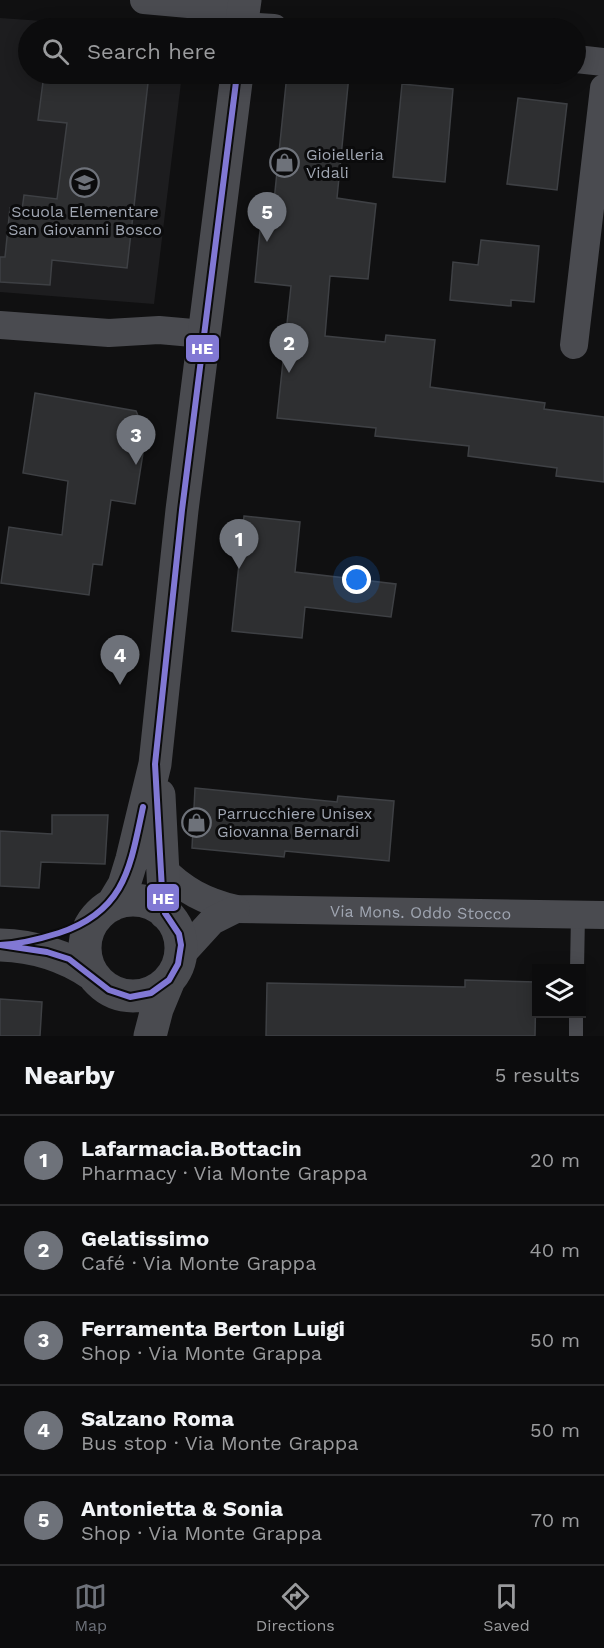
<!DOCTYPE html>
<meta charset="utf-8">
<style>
:root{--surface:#0c0c0d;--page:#151516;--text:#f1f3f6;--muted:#9a9b9d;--line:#2c2c2e;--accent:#6e727a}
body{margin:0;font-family:"Work Sans",sans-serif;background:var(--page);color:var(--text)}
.controls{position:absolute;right:18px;bottom:18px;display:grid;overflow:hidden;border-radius:0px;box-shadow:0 3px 15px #0003}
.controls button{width:54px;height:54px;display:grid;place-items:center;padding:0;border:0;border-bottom:2px solid var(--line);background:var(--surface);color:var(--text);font:30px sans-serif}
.you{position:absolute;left:357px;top:580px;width:21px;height:21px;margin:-15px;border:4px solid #fff;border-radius:50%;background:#1a73e8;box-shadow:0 0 0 9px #1a73e833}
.badge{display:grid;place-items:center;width:39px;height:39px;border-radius:50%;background:var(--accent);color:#fff;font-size:20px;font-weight:700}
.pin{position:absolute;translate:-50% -50px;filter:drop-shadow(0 2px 3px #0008)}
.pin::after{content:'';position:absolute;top:32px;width:21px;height:18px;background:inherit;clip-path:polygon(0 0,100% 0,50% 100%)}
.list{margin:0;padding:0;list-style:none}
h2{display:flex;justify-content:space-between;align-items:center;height:78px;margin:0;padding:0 24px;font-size:26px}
h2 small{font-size:20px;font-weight:400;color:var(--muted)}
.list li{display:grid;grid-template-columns:39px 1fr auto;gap:18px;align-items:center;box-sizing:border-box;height:90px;padding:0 24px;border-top:2px solid var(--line)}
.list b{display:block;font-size:22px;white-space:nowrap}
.list p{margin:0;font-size:20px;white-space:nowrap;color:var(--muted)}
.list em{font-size:20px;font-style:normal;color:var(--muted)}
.icon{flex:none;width:33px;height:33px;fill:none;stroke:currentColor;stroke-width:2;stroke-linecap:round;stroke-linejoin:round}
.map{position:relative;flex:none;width:604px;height:1036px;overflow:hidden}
.search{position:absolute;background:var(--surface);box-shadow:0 3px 15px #0003;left:18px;right:18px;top:18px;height:66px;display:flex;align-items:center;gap:15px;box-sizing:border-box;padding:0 21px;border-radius:33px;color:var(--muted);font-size:22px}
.sheet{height:528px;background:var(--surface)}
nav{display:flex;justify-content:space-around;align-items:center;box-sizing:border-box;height:84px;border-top:2px solid var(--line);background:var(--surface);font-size:16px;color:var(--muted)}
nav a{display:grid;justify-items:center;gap:3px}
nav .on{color:var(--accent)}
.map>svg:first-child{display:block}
.built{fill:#1d1d1f}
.building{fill:#2e2f31;stroke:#3e4044;stroke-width:1.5}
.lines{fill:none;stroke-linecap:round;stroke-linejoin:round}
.service{stroke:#4a4b50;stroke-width:14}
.minor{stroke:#4a4b50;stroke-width:28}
.tertiary{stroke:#4a4b50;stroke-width:33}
.bus-1-casing{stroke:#0b0b0c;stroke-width:10}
.bus-1{stroke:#8178d4;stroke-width:6}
.labels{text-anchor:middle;stroke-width:6;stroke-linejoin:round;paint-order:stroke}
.poi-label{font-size:16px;fill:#a0a6b2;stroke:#0b0b0c;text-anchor:start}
.street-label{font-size:16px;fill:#a0a6b2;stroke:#0b0b0c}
.line-badge{stroke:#0b0b0c;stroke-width:2}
.badge-label{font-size:16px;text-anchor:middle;font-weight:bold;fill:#fff}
</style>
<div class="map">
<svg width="604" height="1036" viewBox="0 0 604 1036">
<rect width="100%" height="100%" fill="#101011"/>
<!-- built -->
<path class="built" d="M0 18 144 28H28V74H182L154 304 0 292Z"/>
<!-- building -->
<path class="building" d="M44 74H149L127 268 52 260 50 285 0 282V257H5L10 208 22 210 24 195 57 199 67 123 38 120Z
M287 74 349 75 337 198 376 204 368 279 330 276 325 336 385 342 386 335 435 340 430 387 545 403 544 409 604 417V482L556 476 557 468 468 456 469 446 375 436 376 428 277 418 291 286 255 282 262 210 273 211Z
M402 84 453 89 445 182 393 177Z
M518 98 567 104 557 190 507 184Z
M481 240 539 246 534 302 511 300V306L450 300 453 262 478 265Z
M35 393 136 411 146 434 135 504 111 500 102 565 93 564 89 595 1 583 9 527 62 535 68 481 23 473Z
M244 516 300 522 295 572 396 584 391 617 305 607 302 638 232 631Z
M195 788 337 802 338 796 394 801 389 861 285 851 284 857 192 848Z
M52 815H108L105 864 41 862 39 888 0 886V831L52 834Z
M465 980 536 982 535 1036H266L267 983 465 987Z
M0 999 42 1002 40 1036H0Z"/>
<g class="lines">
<!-- service -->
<path class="service" d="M577 969 578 915
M576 1036V1014"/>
<!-- minor -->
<g class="minor">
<path d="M144 0 244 9"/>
<path d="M242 26 274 28"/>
<path d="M576 59 604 62"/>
<path d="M0 325 109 333 159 330 204 334"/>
<path d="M574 345 604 88"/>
<path id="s1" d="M161 867C182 890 206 902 236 909L604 915"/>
<path d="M180 956 212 921 236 909"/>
</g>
<!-- tertiary -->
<path class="tertiary" d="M241 28 245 0
M159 795 165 913
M85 948a48 48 0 1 1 96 0a48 48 0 1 1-96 0Z
M112 905 124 885 132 859 155 764 182 510 237 74
M0 945C34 946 64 955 92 974
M150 1036 157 1009 169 980"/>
<defs>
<path id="bus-1" d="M0 945 47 952 69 959 109 990 130 997 151 993 169 980 178 964 181 945 179 934 165 913 162 890 155 764 182 510 237 74
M0 945C20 944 40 939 59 933 125 911 130 868 143 807"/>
</defs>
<!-- bus-1 casing -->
<use href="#bus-1" class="bus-1-casing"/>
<!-- bus-1 -->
<use href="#bus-1" class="bus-1"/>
</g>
<!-- icons -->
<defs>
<symbol id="shop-ring" viewBox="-11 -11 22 22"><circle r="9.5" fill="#0b0b0c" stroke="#6e727a" stroke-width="1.5"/><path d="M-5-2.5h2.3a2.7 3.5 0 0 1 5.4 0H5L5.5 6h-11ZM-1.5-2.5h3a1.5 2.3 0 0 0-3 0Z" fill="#6e727a"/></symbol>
<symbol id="school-ring" viewBox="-11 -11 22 22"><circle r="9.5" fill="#0b0b0c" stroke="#6e727a" stroke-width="1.5"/><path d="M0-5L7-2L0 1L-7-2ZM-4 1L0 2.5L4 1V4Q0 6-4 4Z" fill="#6e727a"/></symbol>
</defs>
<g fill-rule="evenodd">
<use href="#shop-ring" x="268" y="146" width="33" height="33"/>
<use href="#school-ring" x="68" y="166" width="33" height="33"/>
<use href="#shop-ring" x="180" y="806" width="33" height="33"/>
</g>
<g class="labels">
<!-- poi labels -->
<g class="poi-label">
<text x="306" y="160">Gioielleria<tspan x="306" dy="18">Vidali</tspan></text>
<text x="85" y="217" text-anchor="middle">Scuola Elementare<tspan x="85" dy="18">San Giovanni Bosco</tspan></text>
<text x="217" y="819">Parrucchiere Unisex<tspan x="217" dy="18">Giovanna Bernardi</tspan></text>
</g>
<!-- street labels -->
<g class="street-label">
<text dy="6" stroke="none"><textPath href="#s1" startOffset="272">Via Mons. Oddo Stocco</textPath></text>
</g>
</g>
<g class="line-badge">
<rect x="185" y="334" width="35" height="29" rx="6" fill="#8178d4"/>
<rect x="146" y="883" width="34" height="29" rx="6" fill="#8178d4"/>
</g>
<g class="badge-label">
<text x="202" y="354">HE</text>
<text x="163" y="904">HE</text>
</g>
</svg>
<div class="controls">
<button><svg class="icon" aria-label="layers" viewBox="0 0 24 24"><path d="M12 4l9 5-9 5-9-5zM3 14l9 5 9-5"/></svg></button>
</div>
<div class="you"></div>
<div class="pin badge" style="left:239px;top:569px">1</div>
<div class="pin badge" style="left:289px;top:373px">2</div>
<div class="pin badge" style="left:136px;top:465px">3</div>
<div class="pin badge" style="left:120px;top:685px">4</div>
<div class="pin badge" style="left:267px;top:242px">5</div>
<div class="search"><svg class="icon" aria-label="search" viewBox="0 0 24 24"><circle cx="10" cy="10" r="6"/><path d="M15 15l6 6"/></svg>Search here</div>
</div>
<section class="sheet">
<h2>Nearby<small>5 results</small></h2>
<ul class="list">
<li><span class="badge">1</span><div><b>Lafarmacia.Bottacin</b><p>Pharmacy · Via Monte Grappa</p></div><em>20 m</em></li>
<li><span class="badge">2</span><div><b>Gelatissimo</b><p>Café · Via Monte Grappa</p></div><em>40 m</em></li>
<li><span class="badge">3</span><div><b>Ferramenta Berton Luigi</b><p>Shop · Via Monte Grappa</p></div><em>50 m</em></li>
<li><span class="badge">4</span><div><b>Salzano Roma</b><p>Bus stop · Via Monte Grappa</p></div><em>50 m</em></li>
<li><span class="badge">5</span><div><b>Antonietta &amp; Sonia</b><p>Shop · Via Monte Grappa</p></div><em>70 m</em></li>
</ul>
</section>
<nav>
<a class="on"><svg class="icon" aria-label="map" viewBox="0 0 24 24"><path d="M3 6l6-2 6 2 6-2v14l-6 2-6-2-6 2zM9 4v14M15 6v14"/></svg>Map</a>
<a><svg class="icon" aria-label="directions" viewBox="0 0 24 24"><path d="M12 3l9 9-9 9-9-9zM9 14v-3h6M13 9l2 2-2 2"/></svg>Directions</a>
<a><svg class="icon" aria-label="saved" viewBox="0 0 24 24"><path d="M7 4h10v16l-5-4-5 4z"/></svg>Saved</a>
</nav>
